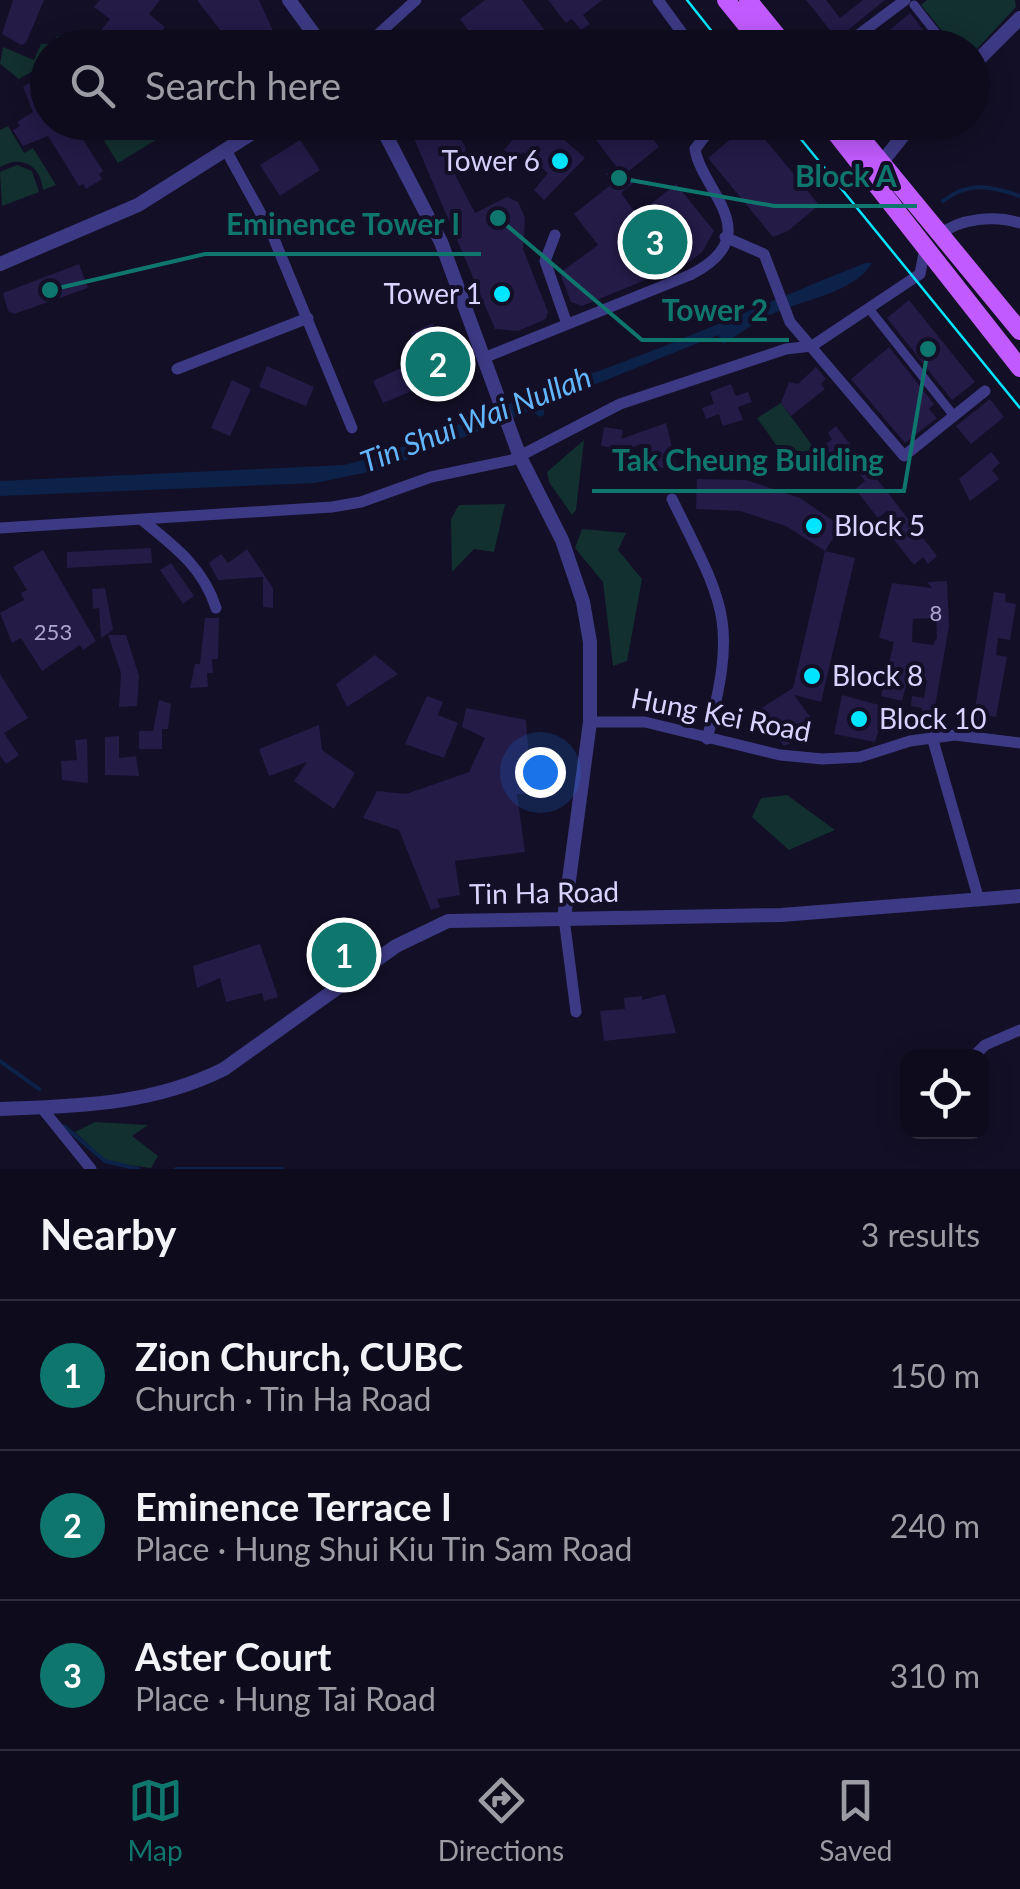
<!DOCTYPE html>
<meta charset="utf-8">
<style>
:root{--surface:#0e0b1c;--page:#171425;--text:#f1f3f6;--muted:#9b9ba3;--line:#2e2b3b;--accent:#0f766e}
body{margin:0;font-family:Lato,sans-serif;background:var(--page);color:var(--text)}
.controls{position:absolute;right:30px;bottom:30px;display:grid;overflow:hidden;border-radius:20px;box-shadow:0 5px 25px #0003}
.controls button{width:90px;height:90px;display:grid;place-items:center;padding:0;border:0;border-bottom:2px solid var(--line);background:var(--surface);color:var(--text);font:50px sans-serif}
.you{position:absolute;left:540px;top:772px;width:35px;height:35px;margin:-25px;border:8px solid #fff;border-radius:50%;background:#1a73e8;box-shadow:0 0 0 15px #1a73e833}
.badge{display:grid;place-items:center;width:65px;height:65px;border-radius:50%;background:var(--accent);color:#fff;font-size:32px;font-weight:700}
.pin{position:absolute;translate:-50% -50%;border:5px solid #fff;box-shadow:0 2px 10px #0006}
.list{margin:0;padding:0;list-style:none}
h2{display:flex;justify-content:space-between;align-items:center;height:130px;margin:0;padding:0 40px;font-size:42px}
h2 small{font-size:32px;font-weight:400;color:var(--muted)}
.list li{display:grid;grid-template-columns:65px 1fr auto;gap:30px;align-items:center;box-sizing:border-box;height:150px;padding:0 40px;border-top:2px solid var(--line)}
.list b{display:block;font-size:38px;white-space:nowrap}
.list p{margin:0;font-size:32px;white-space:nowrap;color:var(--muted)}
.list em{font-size:32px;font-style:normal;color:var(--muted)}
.icon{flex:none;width:55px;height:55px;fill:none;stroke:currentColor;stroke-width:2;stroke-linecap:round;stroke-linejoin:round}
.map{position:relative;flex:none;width:1020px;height:1169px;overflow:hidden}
.search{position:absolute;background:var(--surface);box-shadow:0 5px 25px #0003;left:30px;right:30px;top:30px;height:110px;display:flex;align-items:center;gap:25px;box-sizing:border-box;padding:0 35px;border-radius:55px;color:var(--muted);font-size:38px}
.sheet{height:580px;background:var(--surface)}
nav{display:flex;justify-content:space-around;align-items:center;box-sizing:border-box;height:140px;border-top:2px solid var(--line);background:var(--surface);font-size:28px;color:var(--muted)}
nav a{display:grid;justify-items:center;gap:5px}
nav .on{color:var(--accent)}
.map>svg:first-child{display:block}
.green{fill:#12302f}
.water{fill:#0c2248}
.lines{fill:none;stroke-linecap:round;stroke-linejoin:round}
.stream{stroke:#0c2248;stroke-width:4}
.building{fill:#241b47;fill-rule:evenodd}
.pedestrian{stroke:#3d3a85;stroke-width:9}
.minor{stroke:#3d3a85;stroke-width:11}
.tertiary{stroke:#3d3a85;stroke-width:14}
.primary{stroke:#c25bff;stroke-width:18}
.tram{stroke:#00e5ff;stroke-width:2.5}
.poi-dot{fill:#00e5ff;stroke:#130f26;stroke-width:4}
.labels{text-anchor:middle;stroke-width:8;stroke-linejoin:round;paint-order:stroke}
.number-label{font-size:22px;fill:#aca6d1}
.poi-label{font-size:28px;fill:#d9d4ff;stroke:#130f26;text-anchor:start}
.street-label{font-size:28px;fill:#d9d4ff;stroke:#130f26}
.water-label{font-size:30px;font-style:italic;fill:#62b6ff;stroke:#130f26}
.leader{fill:none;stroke:#0f766e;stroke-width:4}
.callout-dot{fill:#0f766e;stroke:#130f26;stroke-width:4}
.callout-label{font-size:30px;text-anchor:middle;font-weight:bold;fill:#0f766e;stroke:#130f26;stroke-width:8;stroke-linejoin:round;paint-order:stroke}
</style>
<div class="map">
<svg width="1020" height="1169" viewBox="0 0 1020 1169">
<rect width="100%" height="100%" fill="#130f26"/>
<!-- green -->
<path class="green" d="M927 0H1015L1016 7 973 53 972 48 955 47 921 5Z
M57 36 67 38 66 47H85L48 48 47 63 19 79 0 64 3 47 34 60 41 44H54Z
M134 123H150L159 138 118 163 104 141Z
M8 126 24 153 33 148 56 185 43 190C41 166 22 154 0 167V130Z
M17 165 32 171 39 192 2 206 0 172Z
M781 403 814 448 791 466 757 418Z
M584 440 576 510 572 515 549 482 547 472Z
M505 504 494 552 474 549 452 572 451 519 459 505Z
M582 529 626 533 618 550 642 579 627 661 613 666 603 582 575 548Z
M787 795 835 830 789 850 752 817 761 798Z
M95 1122 148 1125 132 1136 158 1156 151 1168 107 1162 75 1132Z"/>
<!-- water -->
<path class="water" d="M866 263H872C854 293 802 300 772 314 755 322 739 334 724 344L718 335 544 405V415L539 417 532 410 383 469 315 483 0 496V481L344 465 379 456 527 397 528 389C567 394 807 284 866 263Z"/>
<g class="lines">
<!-- stream -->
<path class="stream" d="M943 201C969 181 991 186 1020 196
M0 1061 39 1089
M64 1126 105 1161 138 1169
M176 1169H282"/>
</g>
<!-- building -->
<path class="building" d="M13 0H44L26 43 21 45 2 34Z
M100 0H160L149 14 165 27 162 31 167 35 157 48H145L132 37 123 48H103L97 43 102 37 98 34 110 19 94 7Z
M197 0H259L281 48H234Z
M485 0H522L558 48H481L460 19Z
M548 0H602L583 15 590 24 581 30 572 19 566 23Z
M806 0H826L840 18 863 0H885L837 39Z
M910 13 924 31 907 48H868Z
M39 77 43 83 48 80V122H72L103 171 99 174 102 179 86 189 83 184 79 186 48 136 23 146 13 130 20 126 17 122 33 112 23 87Z
M407 122H447L464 144 466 150 451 167 475 213 507 197 518 202 525 218 523 249 548 312 546 319 518 331 495 329Z
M528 122H544L585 158 544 200 534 190 548 173 523 152 516 160 504 150Z
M582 122H626L631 128 641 122 659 147 625 174 633 183 621 193 637 215 676 184 714 231 702 252 689 262 582 306 571 302 560 273 598 245 574 214 613 183 606 174 616 166Z
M751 122 819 205 788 231 773 237 708 158Z
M300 140 320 170 280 196 260 165Z
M79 264 88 288 14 314 8 311 3 293Z
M909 300 975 382 952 400 887 318Z
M433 323 452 367 441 371 444 377 436 381 383 403 373 381 420 359 411 333Z
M889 347 934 404 929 409 937 418 905 443 851 379Z
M267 366 314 387 306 406 259 387Z
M816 367 826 379 821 384 825 389 791 416 781 403 789 382 798 384Z
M232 380 251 389 230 436 211 428Z
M731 384 736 396 748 392 752 402 738 407 743 420 723 426 719 414 706 419 702 408 714 404 710 392Z
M990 399 1004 417 971 444 956 426Z
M666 423 676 463 651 472 641 444 626 450 601 446 604 427 623 430 621 439Z
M836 426 937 556 928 564 923 557 914 565 891 536 901 528 887 511 878 518 855 489 865 481 854 467 845 475 823 446 832 439 828 433Z
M991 452 1000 463 992 470 999 479 970 501 959 479Z
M697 479 746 480 800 498 841 526 825 551 786 526 740 511 696 509Z
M151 548 152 563 67 568V552Z
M247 549 273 588V608L263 607V577L218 580 209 563 221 554 228 563Z
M43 550 96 641 83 650 80 645 42 671 21 638 12 643 0 613 24 600 21 593 27 590 13 567Z
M825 551 855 558 821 702 794 695 812 719 789 736 793 742 784 746 757 711 793 688Z
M171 563 194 596 183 604 160 570Z
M947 581 949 626 933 718 921 716 922 708 911 706 912 696 924 698 927 680 908 678 902 701 881 696 894 642 879 638 892 583 932 588 927 582ZM936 618 937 638 933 645 912 642 913 619Z
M105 588 113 630 101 638 99 608 93 609 92 589Z
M994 592 1006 594 1005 602 1016 604 1010 640 998 638 996 655 1007 657 996 717 984 715 983 722 973 721Z
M205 618H219L218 659H212L213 673H207L208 687 190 688 195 664H200Z
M108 635H126L139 676 137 706 119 707 121 673Z
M375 655 398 674 347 707 336 684Z
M0 674 28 718 4 733 19 755 6 764 0 755Z
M842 695 886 707 875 742 834 734Z
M427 696 443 702 438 715 458 723 444 758 405 744Z
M159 700 171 704 168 729H162V749H139V731H153Z
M466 708 526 720 529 760H537V770H531V794H517L525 852 455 861 460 895 437 899 440 907 431 910 399 830 363 818 377 791 406 794 469 772 485 738 462 727Z
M319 725 322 750 355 773 334 809 294 781 307 762 269 776 259 749Z
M119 736V758L136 756 139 776 105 775V737Z
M87 739 88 783 62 780 61 761 77 760 75 740Z
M260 944 278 997 264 1001 262 993 226 1002 220 978 197 988 193 966Z
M665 994 676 1033 604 1041 600 1011 625 1009 624 998 642 996V1000Z"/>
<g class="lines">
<!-- pedestrian -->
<path class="pedestrian" d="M914 5 948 48
M870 310 954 416"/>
<!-- minor -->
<path class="minor" d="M658 0 693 48
M818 40 824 48
M363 48 416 0
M841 48 905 0
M227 152 272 234 352 428
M555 235 545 261 567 324
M939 235C960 218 995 215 1020 223
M725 237 764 254 790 322 904 456 985 391
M486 357 690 275C769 235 702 192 695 149L716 122
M177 369 308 318
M672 499C725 607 738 619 707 739
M142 520C174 546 203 567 216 608
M0 528 332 507 361 502 431 477 512 460 620 404 786 349 812 346 920 274 925 248
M590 722H645L780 755 823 759 860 757 910 741 955 735 1020 743
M932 737 979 900
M564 918 576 1012
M974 1056 985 1045 1020 1030
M41 1107 91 1169"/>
<!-- tertiary -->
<path class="tertiary" d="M289 0 324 48
M972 66 1020 18
M379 122 441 242 520 457 562 540 583 602 590 642V722L564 918
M882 162 914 122
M0 264 138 205 270 122
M0 1109C78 1106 152 1105 224 1069L396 946 448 921 781 915 1020 896"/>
<!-- primary -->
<path class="primary" d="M726 0 765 48
M748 0 787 48
M827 122 1020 368
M848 122 1020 331"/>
<!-- tram -->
<path class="tram" d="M687 0 725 48
M787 122 1020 408"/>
</g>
<!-- markers -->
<g class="poi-dot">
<circle cx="560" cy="161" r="10"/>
<circle cx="502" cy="294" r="10"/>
<circle cx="814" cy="526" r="10"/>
<circle cx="812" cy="676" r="10"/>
<circle cx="859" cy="719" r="10"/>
</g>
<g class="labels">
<!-- number labels -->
<g class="number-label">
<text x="936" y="621">8</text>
<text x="53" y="640">253</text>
</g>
<!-- poi labels -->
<g class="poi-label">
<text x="540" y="171" text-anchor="end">Tower 6</text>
<text x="482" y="304" text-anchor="end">Tower 1</text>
<text x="834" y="536">Block 5</text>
<text x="832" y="686">Block 8</text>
<text x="879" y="729">Block 10</text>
</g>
<!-- street labels -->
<g class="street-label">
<text transform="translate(721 715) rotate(11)" y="10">Hung Kei Road</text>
<text transform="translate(544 893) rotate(-1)" y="10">Tin Ha Road</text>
</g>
<!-- water labels -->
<g class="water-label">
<text transform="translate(476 420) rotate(-21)" y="10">Tin Shui Wai Nullah</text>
</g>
</g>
<!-- callouts -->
<path class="leader" d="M619 178L774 206H917M50 290L205 254H481M498 218L642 340H789M928 349L904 491H592"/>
<g class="callout-dot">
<circle cx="619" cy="178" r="10"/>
<circle cx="50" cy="290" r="10"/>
<circle cx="498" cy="218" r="10"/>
<circle cx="928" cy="349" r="10"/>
</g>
<g class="callout-label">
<text x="846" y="187">Block A</text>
<text x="343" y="235">Eminence Tower I</text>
<text x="715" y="321">Tower 2</text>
<text x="748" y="471">Tak Cheung Building</text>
</g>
</svg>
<div class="controls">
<button><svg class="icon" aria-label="locate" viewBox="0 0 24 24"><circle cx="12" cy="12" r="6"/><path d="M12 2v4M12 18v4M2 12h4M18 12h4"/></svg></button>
</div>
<div class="you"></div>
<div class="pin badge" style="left:344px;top:955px">1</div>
<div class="pin badge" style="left:438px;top:364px">2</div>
<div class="pin badge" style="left:655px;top:242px">3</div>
<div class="search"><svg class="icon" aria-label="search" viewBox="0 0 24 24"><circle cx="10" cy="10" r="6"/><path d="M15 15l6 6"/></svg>Search here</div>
</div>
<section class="sheet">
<h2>Nearby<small>3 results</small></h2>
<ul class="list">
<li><span class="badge">1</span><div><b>Zion Church, CUBC</b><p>Church · Tin Ha Road</p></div><em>150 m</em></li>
<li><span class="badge">2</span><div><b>Eminence Terrace I</b><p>Place · Hung Shui Kiu Tin Sam Road</p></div><em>240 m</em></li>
<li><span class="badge">3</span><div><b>Aster Court</b><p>Place · Hung Tai Road</p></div><em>310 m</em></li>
</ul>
</section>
<nav>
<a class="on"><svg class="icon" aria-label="map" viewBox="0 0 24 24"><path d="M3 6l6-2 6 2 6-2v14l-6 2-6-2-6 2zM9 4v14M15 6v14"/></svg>Map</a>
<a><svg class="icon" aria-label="directions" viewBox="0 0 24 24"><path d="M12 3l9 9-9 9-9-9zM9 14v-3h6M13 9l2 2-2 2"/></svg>Directions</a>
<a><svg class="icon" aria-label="saved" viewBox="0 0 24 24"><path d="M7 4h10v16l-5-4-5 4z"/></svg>Saved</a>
</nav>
